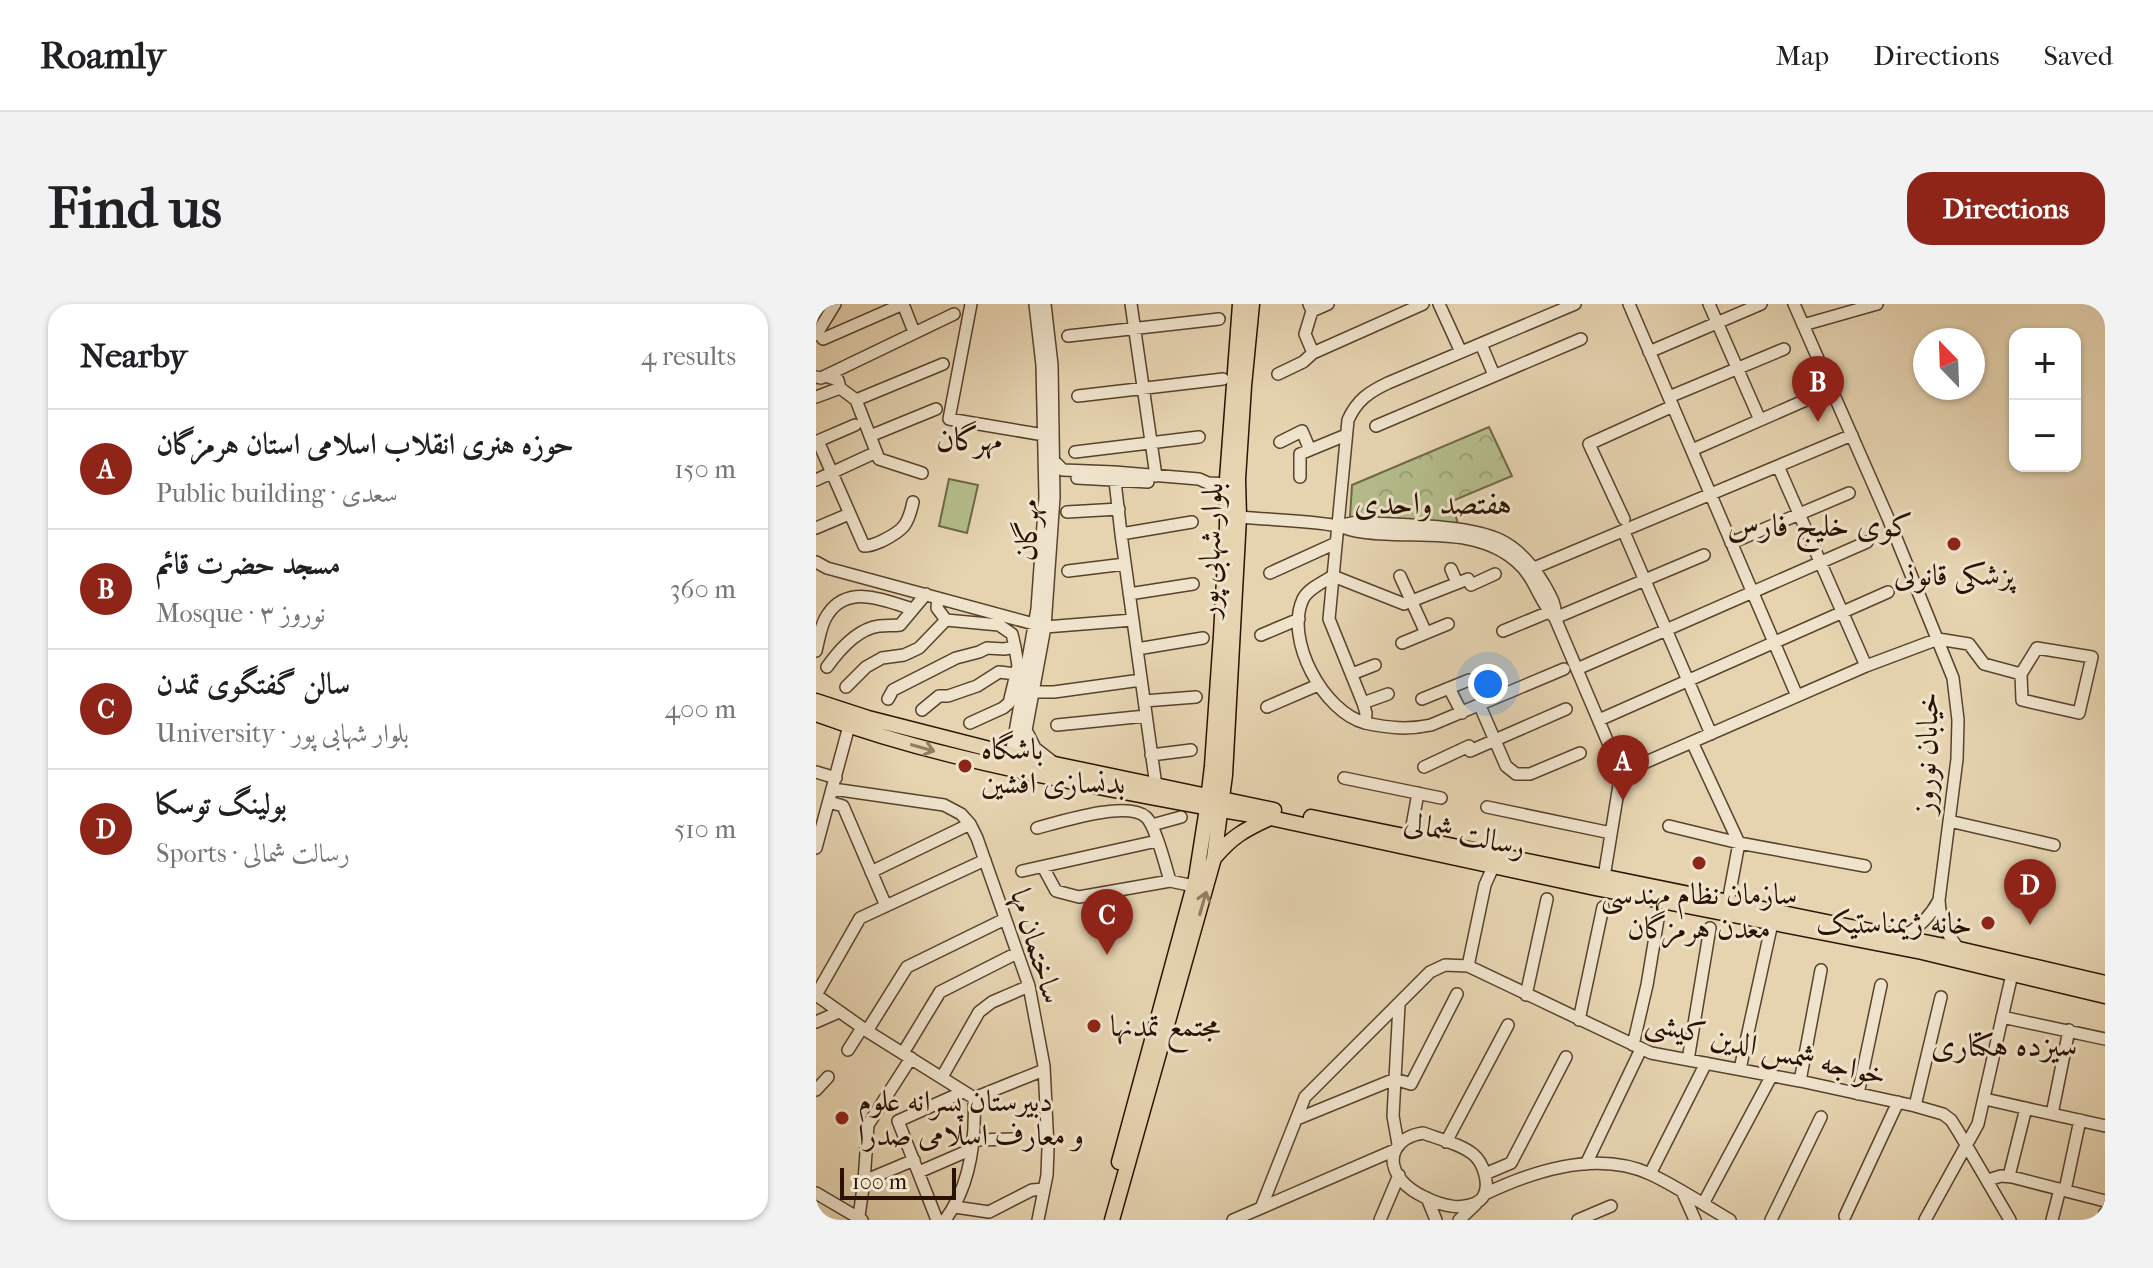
<!DOCTYPE html>
<meta charset="utf-8">
<style>
:root{--surface:#fff;--page:#f2f2f2;--text:#202124;--muted:#757577;--line:#e0e0e0;--accent:#8f2418}
body{margin:0;font-family:"IM FELL French Canon",Amiri,serif;background:var(--page);color:var(--text)}
.controls{position:absolute;right:24px;top:24px;display:grid;overflow:hidden;border-radius:16px;box-shadow:0 2px 6px #0004}
.controls button{width:72px;height:72px;display:grid;place-items:center;padding:0;border:0;border-bottom:2px solid var(--line);background:var(--surface);color:var(--text);font:40px sans-serif}
.compass{position:absolute;left:1097px;top:24px;width:72px;height:72px;border-radius:50%;background:var(--surface);box-shadow:0 2px 6px #0004;rotate:337deg}
.scale{position:absolute;left:24px;bottom:20px;width:116px;box-sizing:border-box;padding-left:8px;border:4px solid #291200;border-top:0;font-size:22px;line-height:28px;white-space:nowrap;color:#291200;-webkit-text-stroke:6px #efe3cc;paint-order:stroke}
.you{position:absolute;left:672px;top:380px;width:28px;height:28px;margin:-20px;border:6px solid #fff;border-radius:50%;background:#1a73e8;box-shadow:0 0 0 12px #1a73e833}
.badge{display:grid;place-items:center;width:52px;height:52px;border-radius:50%;background:var(--accent);color:#fff;font-size:26px;font-weight:700}
.pin{position:absolute;translate:-50% -66px;filter:drop-shadow(0 2px 4px #0008)}
.pin::after{content:'';position:absolute;top:42px;width:28px;height:24px;background:inherit;clip-path:polygon(0 0,100% 0,50% 100%)}
.list{margin:0;padding:0;list-style:none}
h2{display:flex;justify-content:space-between;align-items:center;height:104px;margin:0;padding:0 32px;font-size:34px}
h2 small{font-size:26px;font-weight:400;color:var(--muted)}
.list li{display:grid;grid-template-columns:52px 1fr auto;gap:24px;align-items:center;box-sizing:border-box;height:120px;padding:0 32px;border-top:2px solid var(--line)}
.list b{display:block;font-size:30px;white-space:nowrap}
.list p{margin:0;font-size:26px;white-space:nowrap;color:var(--muted)}
.list em{font-size:26px;font-style:normal;color:var(--muted)}
.map{position:relative;flex:none;width:1289px;height:916px;overflow:hidden;border-radius:24px}
header{display:flex;align-items:center;gap:48px;box-sizing:border-box;height:112px;padding:0 40px;background:var(--surface);border-bottom:2px solid var(--line)}
header strong{font-size:38px}
nav{display:flex;gap:44px;margin-inline-start:auto;font-size:28px}
.intro{display:flex;align-items:center;justify-content:space-between;box-sizing:border-box;height:192px;padding:0 48px}
h1{margin:0;font-size:56px}
.button{padding:20px 36px;border-radius:24px;background:var(--accent);color:#fff;font-size:28px;font-weight:700}
main{display:flex;gap:48px;padding:0 48px}
aside{flex:1;background:var(--surface);border-radius:24px;box-shadow:0 2px 6px #0004}
.map>svg:first-child{display:block}
.forest{fill:url(#forest-crowns);stroke:#6f6846;stroke-width:2}
.pitch{fill:#b5bd8c;stroke:#6f6846;stroke-width:2}
.lines{fill:none;stroke-linecap:round;stroke-linejoin:round}
.minor-casing{stroke:#58422c;stroke-width:14}
.major-casing{stroke:#291200;stroke-width:17}
.minor{stroke:#efe3cc;stroke-width:11}
.major{stroke:#e6d4b1;stroke-width:14}
.oneway{stroke:#917d61}
.poi-dot{fill:#8f2418;stroke:#efe3cc;stroke-width:3}
.labels{text-anchor:middle;stroke-width:6;stroke-linejoin:round;paint-order:stroke}
.street-label{font-size:30px;fill:#291200;stroke:#efe3cc}
.poi-label{font-size:30px;fill:#291200;stroke:#efe3cc;text-anchor:start}
.neighbourhood-label{font-size:32px;fill:#291200;stroke:#efe3cc}
</style>
<header>
<strong>Roamly</strong>
<nav><a>Map</a><a>Directions</a><a>Saved</a></nav>
</header>
<div class="intro"><h1>Find us</h1><a class="button">Directions</a></div>
<main>
<aside>
<h2>Nearby<small>4 results</small></h2>
<ul class="list">
<li><span class="badge">A</span><div><b>حوزه هنری انقلاب اسلامی استان هرمزگان</b><p>Public building · سعدی</p></div><em>150 m</em></li>
<li><span class="badge">B</span><div><b>مسجد حضرت قائم</b><p>Mosque · نوروز ۳</p></div><em>360 m</em></li>
<li><span class="badge">C</span><div><b>سالن گفتگوی تمدن</b><p>University · بلوار شهابی پور</p></div><em>400 m</em></li>
<li><span class="badge">D</span><div><b>بولینگ توسکا</b><p>Sports · رسالت شمالی</p></div><em>510 m</em></li>
</ul>
</aside>
<div class="map">
<svg width="1289" height="916" viewBox="0 0 1289 916">
<defs>
<pattern id="forest-crowns" width="20" height="18" patternUnits="userSpaceOnUse" patternTransform="scale(2)"><rect width="20" height="18" fill="#b5bd8c"/><path d="M2 6a3 3 0 1 1 6 0M12 15a3 3 0 1 1 6 0" fill="none" stroke="#9ca177"/></pattern>
</defs>
<rect width="100%" height="100%" fill="#e6d4b1"/>
<filter id="stains"><feTurbulence type="fractalNoise" baseFrequency=".0025" numOctaves="4"/><feColorMatrix values="0 0 0 0 .2 0 0 0 0 .09 0 0 0 0 .02 0 0 0 .5 -.17"/></filter>
<radialGradient id="worn" r=".72"><stop offset=".6" stop-color="#630" stop-opacity="0"/><stop offset="1" stop-color="#630" stop-opacity=".3"/></radialGradient>
<!-- forest -->
<path class="forest" d="M673 123 696 172 636 197 643 224 534 213 536 181Z"/>
<!-- pitch -->
<path class="pitch" d="M133 175 162 181 151 229 123 222Z"/>
<g class="lines">
<defs>
<path id="minor" d="M87 0 98 28
M155 0 133 115 228 131
M315 0 340 172
M493 0 496 7 489 30 497 49
M623 0 645 48
M813 0 981 392
M893 0 944 116
M978 0 1072 214 1137 374 1142 416 1141 455 1123 596C1124 617 1130 629 1143 645
M496 7 512 0
M987 21 1061 0
M0 31 19 0
M252 32 403 15
M7 35 87 0
M665 40 678 71
M833 48 945 0
M462 70 487 58 497 49 607 0
M0 73 5 74 138 10
M24 84 40 96 127 60
M262 92 407 75
M0 93 24 84 22 76 9 72
M853 93 968 45
M40 96 63 155 106 169
M39 121 2 137 48 242C56 242 59 240 66 237 88 226 92 221 97 198
M560 122 765 35
M54 132 120 105
M464 138 486 127 494 146
M876 146 1015 85
M259 148 383 133
M237 156 247 166 298 168 383 175 392 179 416 180
M962 162 1050 362
M298 168 305 230 340 482
M484 173V150L530 131
M261 174 332 178
M0 176 54 151
M251 208 303 205
M423 213C454 216 493 216 522 222 528 223 534 226 540 227 593 237 658 219 701 258 719 273 723 298 739 314L805 469
M808 215 773 140 857 102
M526 221 541 218C579 221 652 220 684 236 703 245 717 262 728 280 734 291 741 301 739 314
M0 224 33 210
M808 228 895 430
M305 230 376 218
M915 239 1033 189
M0 258 11 264 229 323 317 316
M635 265 641 279
M252 267 309 260
M454 269 520 239
M712 269 718 264 1036 131
M584 272 610 329
M313 290 377 280
M122 294 121 304 130 316 183 321 196 330 199 343 202 362 193 399 187 404 154 419
M739 314 888 251
M687 327 733 308
M445 331 483 315
M586 339 632 320
M1221 344 1276 353 1263 409 1206 396 1205 370Z
M321 345 387 334
M0 347C3 335 5 319 12 310 32 280 69 296 96 305
M11 363C23 346 41 325 63 322 70 321 77 322 84 321L110 290
M748 365 615 421C592 426 573 424 549 419L550 409 547 399 513 315 532 116C541 96 553 88 572 79L759 0
M761 365 1051 238
M536 370 559 361
M30 383 50 363 66 354 88 351 103 344 130 316
M633 384 646 409
M217 388H238L325 376
M72 395 77 386 140 354 163 348 171 344 188 345 199 343
M606 395 653 376
M328 397 380 393
M547 399 572 390
M664 402 690 462 700 470H714L764 449
M451 403 502 381
M106 406 123 392H132L161 382 183 368 200 370
M783 416 1072 288
M549 419C508 408 468 336 487 295 492 285 507 278 517 272L588 300 652 275 655 281 679 270
M241 421 330 412
M210 426 219 444 237 458
M876 438 923 539 912 598
M335 451 375 446
M194 456 221 305 229 193 226 61 219 0
M204 459 229 323 238 193 236 61 229 0
M608 463 653 442 654 447 750 405
M0 468 20 474
M805 469 1050 362 1122 335 1153 340 1168 360 1205 370
M528 474 625 494
M17 485 128 501 145 510 154 520 161 534 213 682 228 762 232 844 231 871 222 916
M13 498 27 502 70 602
M671 503 795 529
M1133 517 1238 541
M336 521 365 513
M853 522 923 539 1049 562
M221 524C244 518 311 496 330 513 339 521 350 563 354 577
M594 533 602 489
M0 544 33 422
M227 563 240 587 263 593 354 577 378 582
M206 567 341 537
M55 568 154 520
M788 573 805 469
M1086 633C1103 624 1114 613 1123 596
M652 662 669 581 677 563
M0 691 51 727 158 794C160 837 155 881 129 916
M0 691 44 614 169 556
M710 691 731 595
M1186 713 1289 735
M763 716 787 603
M0 718 23 708
M51 727 91 663 189 615
M817 741 831 681 842 615
M32 746 46 724
M87 749 124 688 201 649
M872 756 894 624
M924 765 956 619
M126 773 163 708 176 698 213 682
M984 777 1005 666
M0 786 12 773
M1042 790 1065 681
M158 794 228 766
M1169 795 1289 822
M1099 802 1125 693
M1236 810 1253 726
M481 815 579 775 595 780 641 690
M607 829C623 835 645 840 658 851 667 859 674 879 668 891 664 901 645 904 635 902 620 900 596 889 586 877 567 854 581 833 607 829Z
M158 836 198 835
M630 838 692 721
M582 840 577 812 583 701
M770 860 825 745
M103 868 156 845
M669 870 695 859 750 753
M834 870 890 759
M1193 872 1210 804
M1172 876 1185 872 1196 873 1289 897
M48 877 98 856
M1249 886 1264 816
M0 889 46 916
M867 889 879 916
M669 890C717 867 782 846 834 870 862 883 888 901 914 916
M611 894 620 916
M887 900 956 771
M139 903 173 908
M445 904 579 846
M173 908 216 886 228 885
M43 912 48 877 52 821 95 754
M1029 912 1082 798
M121 916 82 817 147 788
M417 916 445 904 489 793 614 668 629 661 652 662 835 749 984 777 1099 802 1127 810 1135 816 1142 827 1194 916
M564 916 583 871
M643 916 660 900
M762 916 795 902
M955 916 1005 813
M1109 916 1162 820 1196 670
M1236 916 1244 885
M1288 916 1289 909"/>
<path id="major" d="M0 397 52 414 205 453 458 506
M0 410C89 443 181 463 273 481 334 493 394 505 455 514L779 584 1106 648 1289 692
M495 513 1143 645 1289 679
M399 553C416 533 428 526 452 515
M303 858 380 574 391 504 396 462 405 331 411 221V175L424 0
M296 916 398 554 409 471 423 213 422 175 428 82 436 0"/>
</defs>
<!-- minor casing -->
<use href="#minor" class="minor-casing"/>
<!-- major casing -->
<use href="#major" class="major-casing"/>
<!-- minor -->
<use href="#minor" class="minor"/>
<!-- major -->
<use href="#major" class="major"/>
</g>
<!-- one-way arrows -->
<defs><path id="oneway-shaft" d="M-6 0H5M1.5-3L5.5 0L1.5 3" fill="none" stroke-width="1.6" stroke-linecap="round" stroke-linejoin="round" transform="scale(2)"/></defs>
<g class="oneway">
<use href="#oneway-shaft" transform="translate(107 444) rotate(16)"/>
<use href="#oneway-shaft" transform="translate(387 599) rotate(-74)"/>
</g>
<!-- markers -->
<g class="poi-dot">
<circle cx="1138" cy="240" r="8"/>
<circle cx="149" cy="462" r="8"/>
<circle cx="883" cy="559" r="8"/>
<circle cx="1172" cy="619" r="8"/>
<circle cx="278" cy="722" r="8"/>
<circle cx="26" cy="814" r="8"/>
</g>
<g class="labels">
<!-- street labels -->
<g class="street-label">
<text transform="translate(211 226) rotate(-87)" y="10">مهرگان</text>
<text transform="translate(394 246) rotate(-88)" y="10">بلوار شهابی پور</text>
<text transform="translate(1110 449) rotate(-88)" y="10">خیابان نوروز</text>
<text transform="translate(649 530) rotate(12)" y="10">رسالت شمالی</text>
<text transform="translate(221 642) rotate(73)" y="10">ساختمان مها</text>
<text transform="translate(950 744) rotate(13)" y="10">خواجه شمس الدين كيشی</text>
</g>
<!-- poi labels -->
<g class="poi-label">
<text x="1138" y="281" text-anchor="middle">پزشکی قانونی</text>
<text x="165" y="455">باشگاه<tspan x="165" dy="34">بدنسازی افشین</tspan></text>
<text x="883" y="600" text-anchor="middle">سازمان نظام مهندسی<tspan x="883" dy="34">معدن هرمزگان</tspan></text>
<text x="1156" y="629" text-anchor="end">خانه ژیمناستیک</text>
<text x="294" y="732">مجتمع تمدنها</text>
<text x="42" y="807">دبیرستان پسرانه علوم<tspan x="42" dy="34">و معارف اسلامی صدرا</tspan></text>
</g>
<!-- neighbourhood labels -->
<g class="neighbourhood-label">
<text x="153" y="146">مهرگان</text>
<text x="617" y="210">هفتصد واحدی</text>
<text x="1004" y="232">کوی خلیج فارس</text>
<text x="1188" y="752">سیزده هکتاری</text>
</g>
</g>
<rect width="100%" height="100%" filter="url(#stains)"/>
<rect width="100%" height="100%" fill="url(#worn)"/>
</svg>
<div class="controls">
<button>+</button>
<button>−</button>
</div>
<svg class="compass" viewBox="-18 -18 36 36"><path d="M0-13l5 13h-10z" fill="#e53935"/><path d="M0 13l5-13h-10z" fill="#757577"/></svg>
<div class="scale">100 m</div>
<div class="you"></div>
<div class="pin badge" style="left:807px;top:497px">A</div>
<div class="pin badge" style="left:1002px;top:118px">B</div>
<div class="pin badge" style="left:291px;top:651px">C</div>
<div class="pin badge" style="left:1214px;top:621px">D</div>
</div>
</main>
